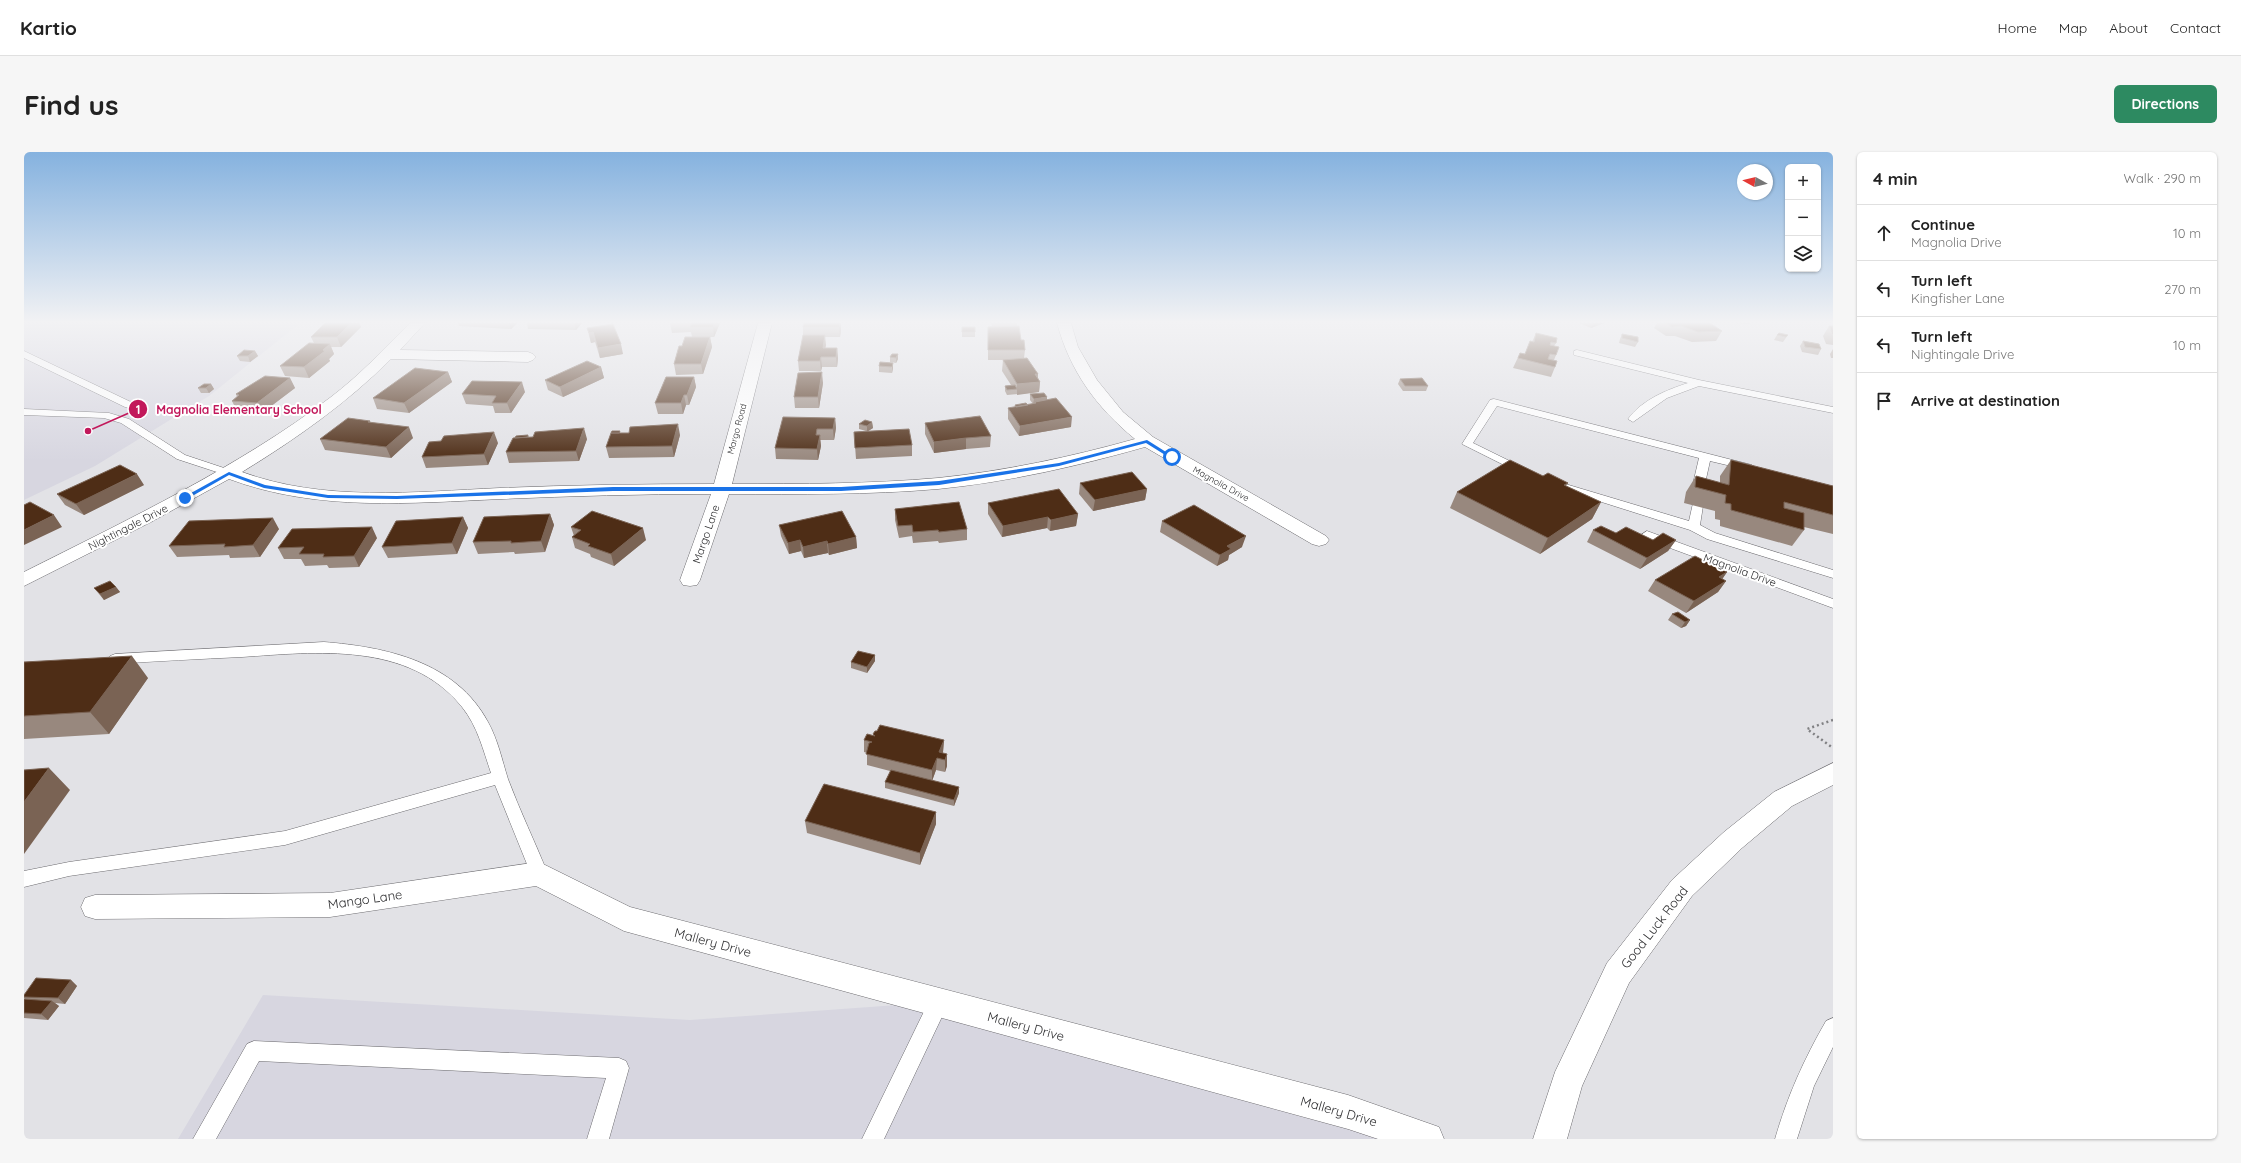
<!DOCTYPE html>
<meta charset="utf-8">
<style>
:root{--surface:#fff;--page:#f6f6f6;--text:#222;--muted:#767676;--line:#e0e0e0;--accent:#2d8a61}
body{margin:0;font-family:Quicksand,sans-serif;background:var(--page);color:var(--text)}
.controls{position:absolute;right:12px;top:12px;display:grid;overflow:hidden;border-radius:6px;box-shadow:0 1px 3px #0004}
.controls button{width:36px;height:36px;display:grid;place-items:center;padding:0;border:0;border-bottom:1px solid var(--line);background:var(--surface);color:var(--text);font:20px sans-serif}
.compass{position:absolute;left:1713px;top:12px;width:36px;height:36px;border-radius:50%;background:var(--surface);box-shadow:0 1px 3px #0004;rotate:278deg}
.stop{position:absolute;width:12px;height:12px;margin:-9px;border:3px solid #1a73e8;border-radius:50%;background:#fff}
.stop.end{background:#1a73e8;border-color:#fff;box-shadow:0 1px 4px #0008}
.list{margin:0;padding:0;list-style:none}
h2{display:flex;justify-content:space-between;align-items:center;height:52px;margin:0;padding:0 16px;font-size:17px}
h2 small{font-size:13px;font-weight:400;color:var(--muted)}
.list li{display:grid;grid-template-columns:26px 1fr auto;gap:12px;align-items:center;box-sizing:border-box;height:56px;padding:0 16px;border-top:1px solid var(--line)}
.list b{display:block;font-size:15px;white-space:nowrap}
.list p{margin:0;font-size:13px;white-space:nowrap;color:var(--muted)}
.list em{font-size:13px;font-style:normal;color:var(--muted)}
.icon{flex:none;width:22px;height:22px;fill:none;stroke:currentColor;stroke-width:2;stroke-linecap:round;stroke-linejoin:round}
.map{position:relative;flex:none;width:1809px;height:987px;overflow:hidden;border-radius:6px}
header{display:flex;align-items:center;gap:24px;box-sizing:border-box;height:56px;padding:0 20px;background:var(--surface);border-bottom:1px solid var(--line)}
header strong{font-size:19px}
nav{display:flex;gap:22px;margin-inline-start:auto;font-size:14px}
.intro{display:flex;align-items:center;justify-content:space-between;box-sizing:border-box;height:96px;padding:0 24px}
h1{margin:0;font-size:28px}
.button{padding:10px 18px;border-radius:6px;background:var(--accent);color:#fff;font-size:14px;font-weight:700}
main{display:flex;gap:24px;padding:0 24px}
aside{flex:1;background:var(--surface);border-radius:6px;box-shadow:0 1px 3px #0004}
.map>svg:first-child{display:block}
.built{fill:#d7d6e0}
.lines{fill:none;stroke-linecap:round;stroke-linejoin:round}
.lane-casing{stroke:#6c6b6f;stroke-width:1}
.street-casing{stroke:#6c6b6f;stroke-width:1}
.secondary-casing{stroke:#6c6b6f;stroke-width:1}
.path{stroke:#808083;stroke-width:2.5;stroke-dasharray:2 3;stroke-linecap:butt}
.lane{fill:#fff;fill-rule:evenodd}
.street{fill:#fff;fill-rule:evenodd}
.secondary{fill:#fff;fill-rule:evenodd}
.wall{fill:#98887e}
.shaded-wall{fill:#7a6354}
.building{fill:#4e2d16;stroke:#7a6354}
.route{fill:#1a73e8}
.labels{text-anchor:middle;stroke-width:4;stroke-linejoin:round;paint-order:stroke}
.far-street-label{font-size:9px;fill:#2d2d2f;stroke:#fff}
.street-label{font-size:11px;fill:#2d2d2f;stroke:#fff}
.near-street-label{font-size:13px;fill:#2d2d2f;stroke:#fff}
.leader{fill:none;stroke:#c2185b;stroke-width:1.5}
.callout-dot{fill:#c2185b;stroke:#fff;stroke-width:1.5}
.mark-label{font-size:12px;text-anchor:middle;font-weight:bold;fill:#fff}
.callout-label{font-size:12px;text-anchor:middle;font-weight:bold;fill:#c2185b;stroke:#fff;stroke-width:4;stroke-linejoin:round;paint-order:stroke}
</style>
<header>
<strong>Kartio</strong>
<nav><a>Home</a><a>Map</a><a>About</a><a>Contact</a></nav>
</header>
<div class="intro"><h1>Find us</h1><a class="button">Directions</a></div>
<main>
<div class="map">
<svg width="1809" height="987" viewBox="0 0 1809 987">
<rect width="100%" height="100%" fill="#e2e2e6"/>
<!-- built -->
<path class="built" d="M0 171H276L185 244 71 314 0 348Z
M239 843 666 868 915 850 1399 987H154Z"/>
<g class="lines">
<defs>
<path id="lane" d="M1553 198 1675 228 1809 255V261L1675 234 1643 246 1609 270 1604 267C1618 248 1642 238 1664 231L1550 203V199Z
M0 199 109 251 110 253 105 256 101 255 0 206Z
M1470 247 1728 313 1730 315 1724 318 1686 309 1680 336 1682 344 1676 348 1670 344 1668 336 1675 306 1473 254 1449 291 1504 318 1498 321 1494 320 1438 292 1466 248Z
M0 257 85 261 105 267 161 303 209 319 211 321 205 324 153 307 97 271 80 266 0 263Z
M1528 328 1665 369 1669 351H1677L1679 354 1676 373 1691 381 1809 418V426L1683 387 1666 378 1524 333 1522 331 1524 329Z
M1623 379 1809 447V456L1619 386 1617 383Z
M300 490C363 495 432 510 464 570 474 588 478 608 484 627 496 659 511 690 524 722L521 727 515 729 509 727 471 633 261 693 45 724 0 735V719L45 710 261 679 467 621C459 598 454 575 438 555 385 489 292 500 218 505 176 507 133 509 91 512L86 510 84 507 86 504 91 502Z
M915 841 922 843 925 850 860 987H838L908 843Z
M1809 866V895L1790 934 1773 987H1751C1763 945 1780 907 1802 869Z
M230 889 595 906 602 909 605 916 585 987H563L582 926 235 909 192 987H169L223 892Z"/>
<path id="street" d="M386 171H401L376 198 504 200 509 202 512 205 509 208 504 210 367 207C323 251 272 287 218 320 300 350 390 340 476 336 547 333 619 332 690 332L734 171H748L708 332C777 332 846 332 914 326 981 319 1047 305 1111 287 1072 255 1046 219 1033 171H1047L1054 195 1073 228 1099 260 1129 285 1302 384 1305 388 1302 392 1295 394 1288 392 1121 295C1054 314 984 330 914 337 844 343 775 342 705 342L676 428 673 433 666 434 659 433 656 428 687 342C617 342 548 344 478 347 386 351 294 360 205 327L127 370 0 434V420C105 367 213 316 307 245 336 223 361 196 386 171Z
M515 710 606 755 1324 943 1415 975 1420 987H1354L1324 977 600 779 512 734 306 765 71 767 61 764 57 755 61 746 71 743 306 741Z"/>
<path id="secondary" d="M1809 611V633L1768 654 1718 696 1668 744 1605 831 1558 934 1543 987H1509L1531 920 1583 811 1648 728 1700 680 1750 640Z"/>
</defs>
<!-- lane casing -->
<use href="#lane" class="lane-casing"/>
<!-- street casing -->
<use href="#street" class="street-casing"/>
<!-- secondary casing -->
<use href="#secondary" class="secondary-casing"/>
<!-- path -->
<path class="path" d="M1809 568 1783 577 1809 596"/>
<!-- lane -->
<use href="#lane" class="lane"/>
<!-- street -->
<use href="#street" class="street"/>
<!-- secondary -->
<use href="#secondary" class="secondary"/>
</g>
<!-- wall -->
<path class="wall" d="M301 171H335L337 175 317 195H307L310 202 305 207 306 209 285 226 261 224 256 214 290 191 287 185Z
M434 171H493L487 177 435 174Z
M503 171H558L552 178 504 177Z
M646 171H696L690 185H668L667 180 648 181Z
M817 171V177L816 185H801V196H813L814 206 813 215H798L797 219H775L774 209 779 183V175Z
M967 171H993V174L997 188 1001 198 1000 206 1014 222V226L1016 230 1015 240 983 243 981 239V234L987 233 978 219 979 208H987H964V175L968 174Z
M1555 171H1580L1567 176Z
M1633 171H1686L1698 179 1692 189 1668 190 1651 184H1642L1630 176Z
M1712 171H1726L1725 172Z
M1805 174H1809V193L1802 192 1799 184Z
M938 175H951V185H938Z
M563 176 599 202 576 206 571 190 567 191Z
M1512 181 1532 191 1530 194 1532 203 1530 208 1531 215 1527 225 1489 216 1496 201 1501 202 1508 190Z
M1598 182 1614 190 1611 195 1595 191 1596 187Z
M1753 183H1764L1759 190 1750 188Z
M686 185 688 195 679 222 652 223 650 212 658 194Z
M1779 189 1797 197 1794 203 1778 200 1776 194Z
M1809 197V206H1807L1806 202Z
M231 199 234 204 226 210 216 209 213 204Z
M874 202V207L872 211 866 210V205Z
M856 210 869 216 868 221 855 220V214Z
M577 215 580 226 539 245 524 238 521 228Z
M424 220 428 230 385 261 353 257 349 246Z
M670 225 672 235 665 253H662L659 262H634L631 251Z
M266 226 271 236 238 261 213 259 208 249 213 245 212 242Z
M1376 227 1404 234 1402 239H1379L1374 232Z
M799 231 795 256H771L770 245Z
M187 232 190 237 185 241H177L174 236Z
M501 240 487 261H471L469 254 442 252 438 242Z
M1006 242 1023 248 1047 275 995 284 984 267V256L991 255V253H1004L1009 252 1006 248Z
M811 266 812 276 810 288H796L797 294 794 308 752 307 751 296Z
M346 269 347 271 389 286 367 306 301 298 296 287Z
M848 270 849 276 843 279 888 293V304L832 307 830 280 842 279 835 277V272Z
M901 271 967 284 966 295 942 297 910 301 901 282Z
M596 279V281L656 283 650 305 585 306 582 295Z
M504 283 505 285 563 287 555 309 485 311 482 300Z
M474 291 464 313 402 316 398 305Z
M1707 308 1809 334V382L1780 375V378L1768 394 1696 374V368L1691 367V359L1660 351 1662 340 1672 324 1696 331V324Z
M1519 324 1544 331 1542 334 1577 350 1568 367 1516 402 1426 356 1433 340Z
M1056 331 1123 337 1121 348 1069 359 1055 342Z
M120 333 60 363 41 353 33 342Z
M964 351 1054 362 1052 374 1026 379 1023 376 978 385 964 362Z
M871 357 943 377V388L915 391 914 389 889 391 888 384 875 386 871 368Z
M526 362 530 373 521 400 491 402 490 400 454 402 449 390Z
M439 365 444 376 433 402 364 406 358 395Z
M1138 369 1218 395 1205 403 1204 408 1193 414 1136 380Z
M755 373 832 385 833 396 805 403 804 401 780 406 777 399 765 402 757 384Z
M547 375 622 388 590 414 567 405 566 402 551 396 548 385 550 384Z
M255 377 236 405 206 406 205 403 153 405 145 394Z
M1569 378 1592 381 1629 388H1652L1644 399 1616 417 1563 390Z
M353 386 335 415 305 416 303 413 281 414 277 407H260L254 396Z
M1703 420 1698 427 1702 429 1694 440 1662 461 1624 439 1631 428Z
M92 435 96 440 80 448 70 436Z
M1648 462 1666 468 1662 474 1657 476 1644 468Z
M851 503V509L843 521 827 516V510Z
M0 510 124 526 85 582 0 587Z
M849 582 920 588 919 600V601L923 614 921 620 912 618 908 629 935 641 930 654 861 636V630L866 619 843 613V601L840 600V588L849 584Z
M912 660V672L896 713 783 681 781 669Z
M47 828 53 834 41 852 31 851 35 854 24 868 0 866V847H1L0 846V843Z"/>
<!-- shaded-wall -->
<path class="shaded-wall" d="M327 171H335L337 175 317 195 313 185Z
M485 171H493L487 177Z
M550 171H558L552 178Z
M691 171H696L690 185 689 175Z
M816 171H817V177L816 185 815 175Z
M1570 171H1580L1567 176Z
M569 180 571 190 567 191 565 181Z
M801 183 802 193 800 206 799 196Z
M686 185 688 195 679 222 677 212Z
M306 192 310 202 305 207 306 209 285 226 280 215Z
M597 192 599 202 576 206 574 196Z
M813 196 814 206 813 215 812 205Z
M231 199 234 204 226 210 224 204Z
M874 202V207L872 211V206Z
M797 205 798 215 797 219 796 209Z
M869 211V216L868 221V215Z
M577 215 580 226 539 245 536 235Z
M424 220 428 230 385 261 380 251Z
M798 220 799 231 795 256 794 245Z
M1011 222H1014L1013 230H1016L1015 240 993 243V232Z
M670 225 672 235 665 253 663 243Z
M266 226 271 236 238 261 233 251Z
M498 230 501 240 487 261 483 251Z
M187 232 190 237 185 241 182 236Z
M660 243 662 253 659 262 657 251Z
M1023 245V250H1011V252H1009L1010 247Z
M1048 265 1047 275 995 284 996 274Z
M811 266 812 276 810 288 809 277Z
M848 270 849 276 843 280V274Z
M654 272 656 283 650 305 648 294Z
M385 275 389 286 367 306 362 295Z
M560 276 563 287 555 309 552 299Z
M470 280 474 291 464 313 460 302Z
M796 283 797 294 794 308 793 297Z
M942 286V297L910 301V290Z
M113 322 120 333 60 363 52 352Z
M1123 337 1121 348 1069 359 1071 348Z
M1577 350 1568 367 1516 402 1524 386Z
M526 362 530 373 521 400 517 389Z
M1054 362 1052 374 1026 379 1027 368Z
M30 363 38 375 0 393V378Z
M439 365 444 376 433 402 428 391Z
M1024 365 1023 376 978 385 979 374Z
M249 366 255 377 236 405 229 393Z
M348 375 353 386 335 415 330 404Z
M619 376 622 388 590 414 587 402Z
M1222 384 1218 395 1205 403 1204 408 1193 414 1196 403 1203 394Z
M832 385 833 396 805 403 804 392Z
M776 388 777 399 765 402 764 391Z
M1652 388 1644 399 1616 417 1623 406Z
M803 389 804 401 780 406 779 395Z
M1703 420 1695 432V425Z
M1702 429 1694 440 1662 461 1670 449Z
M92 435 96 440 80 448 76 442Z
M1666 468 1662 474 1657 476 1661 470Z
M851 503V509L843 521V515Z
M108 504 124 526 85 582 66 560Z
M920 588 919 600 916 607 915 600Z
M923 602V614L921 620V608Z
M913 606 912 618 908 629V618Z
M25 616 46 638 0 702V650Z
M935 635V641L930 654V648Z
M912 660V672L896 713V701Z
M47 828 53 834 41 852 34 846Z
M28 849 35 854 24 868 17 862Z"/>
<!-- building -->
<path class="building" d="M301 171H327L313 185H287Z
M668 171H691L689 175H666Z
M780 171H816L815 175H779Z
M1642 171H1686L1698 179 1674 180 1657 174 1648 175Z
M589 172 597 192 574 196 569 180 565 181 563 176Z
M995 174 997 188H1000L1001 198H964V175Z
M1805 174H1809V182Z
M938 175H951V180H938Z
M1512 181 1533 186 1532 191 1527 190 1526 193 1535 195 1532 203 1526 202 1524 207 1533 209 1531 215 1494 206 1496 201 1501 202 1506 189 1510 190Z
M1755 181 1764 183 1762 185 1753 183Z
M1598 182 1614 185V190L1598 186Z
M779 183H801L799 196H813L812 205H797L796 209H774Z
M661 185H686L677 212H650L655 194H658Z
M1779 189 1795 192 1797 197 1781 195Z
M285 191 306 192 299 198 301 199 280 215 256 214Z
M220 198 231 199 224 204H213Z
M868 202H874L872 206 866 205Z
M1003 206 1014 222H1011L1016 230 993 232 979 208Z
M563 209 577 215 536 235 521 228Z
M856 210 869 211 868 215 855 214Z
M391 216 424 220 380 251 349 246Z
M798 220 794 245H770L774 221Z
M241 224 266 226 233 251 208 249 215 243 212 242Z
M642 225H670L663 243H660L657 251H631Z
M1398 226 1404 234H1381L1376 227Z
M448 229 498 230 483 251H468L472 244 438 242Z
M180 232H187L182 236H174Z
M991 233 993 237 983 238 981 234Z
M1020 241 1023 245 1010 247 1006 242Z
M1032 246 1048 265 996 274 984 256 1012 251 1011 250Z
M1002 251 1004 253 992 255 991 253Z
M956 264 967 284 942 286 910 290 901 271Z
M759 265 811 266 809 277H793L792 283H796L793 297 751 296Z
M324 266 346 269 344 270 385 275 362 295 296 287Z
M841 268 848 270 843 274 835 272Z
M654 272 648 294 582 295 587 281H605L606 275Z
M560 276 552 299 482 300 489 286 509 285 511 280Z
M885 277 888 293 831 296 830 280Z
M588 279H596L595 281H587Z
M470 280 460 302 398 305 405 290 417 289 420 284Z
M504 283 503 285 491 286 492 284Z
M1486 308 1519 324 1524 321 1544 331 1540 333 1577 350 1524 386 1433 340Z
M1707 308 1809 334V363L1760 350V356L1780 361V378L1707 358V352L1701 351 1702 343 1671 335 1672 324 1705 333Z
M96 313 113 322 52 352 33 342Z
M1108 320 1123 337 1071 348 1056 331Z
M1035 337 1054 362 1027 368 1024 365 979 374 964 351Z
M6 350 30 363 0 378V353Z
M935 350 943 377 915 380 914 378 889 380 888 373 874 374 871 357Z
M1170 353 1222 384 1203 394 1207 397 1196 403 1138 369Z
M568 359 619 376 587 402 564 394 566 392 548 385 557 378 547 375Z
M818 359 832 385 804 392 803 389 779 395 776 388 764 391 755 373Z
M526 362 517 389 487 391V389L449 390 460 365Z
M439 365 428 391 358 395 372 369Z
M249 366 229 393 200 395 201 392 145 394 165 369Z
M1577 374 1592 381 1602 375 1629 388 1639 381 1652 388 1623 406 1569 378Z
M348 375 330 404 299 405 300 402H275L280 395 254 396 268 377Z
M1671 404 1703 420 1695 425 1702 429 1670 449 1631 428Z
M86 429 92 435 76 442 70 436Z
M1654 460 1666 468 1661 470 1648 462Z
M834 499 851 503 843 515 827 510Z
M108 504 66 560 0 564V510Z
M856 573 920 588 915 600 923 602 921 608 913 606 908 618 842 602 845 591 848 590 840 588 843 582 851 584 849 582 851 579H853Z
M25 616 0 650V618Z
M867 618 935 635 930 648 861 630Z
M800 632 912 660 896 701 781 669Z
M12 826 47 828 34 846 0 845V843Z
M0 847 28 849 17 862 0 861Z"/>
<!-- sky -->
<linearGradient id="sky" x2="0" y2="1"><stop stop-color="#85b2df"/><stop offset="0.55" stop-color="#f2f2f4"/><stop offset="1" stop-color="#f2f2f4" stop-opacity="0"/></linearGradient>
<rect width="1809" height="309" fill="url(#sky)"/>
<!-- route -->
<path class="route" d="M1123 288 1150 305 1146 306 1122 291 1035 314 915 333 817 339H589L373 347 304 346 240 336 205 323 163 347 158 346 205 320 241 333 304 343 373 344 589 335H817L915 329 1035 311Z"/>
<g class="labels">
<!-- far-street labels -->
<g class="far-street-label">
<text transform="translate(713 277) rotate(-75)" y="3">Margo Road</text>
<text transform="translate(1197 332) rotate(29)" y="3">Magnolia Drive</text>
</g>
<!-- street labels -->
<g class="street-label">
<text transform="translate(104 375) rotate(-27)" y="4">Nightingale Drive</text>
<text transform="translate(682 382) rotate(-71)" y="4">Margo Lane</text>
<text transform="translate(1716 418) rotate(20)" y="4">Magnolia Drive</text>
</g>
<!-- near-street labels -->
<g class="near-street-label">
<text transform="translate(341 747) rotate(-8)" y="5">Mango Lane</text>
<text transform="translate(1630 775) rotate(-52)" y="5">Good Luck Road</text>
<text transform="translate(689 790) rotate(15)" y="5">Mallery Drive</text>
<text transform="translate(1002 874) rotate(15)" y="5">Mallery Drive</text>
<text transform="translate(1315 959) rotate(16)" y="5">Mallery Drive</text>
</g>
</g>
<!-- callouts -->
<path class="leader" d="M64 279L114 257"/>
<g class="callout-dot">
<circle cx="64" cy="279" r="4"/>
<circle cx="114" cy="257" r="10"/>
</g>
<g class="mark-label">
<text x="114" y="262">1</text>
</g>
<g class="callout-label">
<text x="215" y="262">Magnolia Elementary School</text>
</g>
</svg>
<div class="controls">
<button>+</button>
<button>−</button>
<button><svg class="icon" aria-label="layers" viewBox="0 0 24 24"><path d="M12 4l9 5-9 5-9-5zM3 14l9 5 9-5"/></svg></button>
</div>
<svg class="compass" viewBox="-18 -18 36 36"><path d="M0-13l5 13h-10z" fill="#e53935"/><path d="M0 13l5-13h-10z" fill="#767676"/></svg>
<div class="stop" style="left:1148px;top:305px"></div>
<div class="stop end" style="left:161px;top:346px"></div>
</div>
<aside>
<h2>4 min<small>Walk · 290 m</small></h2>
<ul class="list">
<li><svg class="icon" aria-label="ahead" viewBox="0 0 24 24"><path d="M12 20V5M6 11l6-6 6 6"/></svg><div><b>Continue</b><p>Magnolia Drive</p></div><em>10 m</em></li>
<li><svg class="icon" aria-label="left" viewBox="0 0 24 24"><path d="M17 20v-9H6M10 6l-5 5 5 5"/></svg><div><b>Turn left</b><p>Kingfisher Lane</p></div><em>270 m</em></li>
<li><svg class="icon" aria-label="left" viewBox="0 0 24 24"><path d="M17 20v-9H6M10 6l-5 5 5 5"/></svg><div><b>Turn left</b><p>Nightingale Drive</p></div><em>10 m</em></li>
<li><svg class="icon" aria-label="arrive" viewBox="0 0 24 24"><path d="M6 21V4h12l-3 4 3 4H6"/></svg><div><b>Arrive at destination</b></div></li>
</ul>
</aside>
</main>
